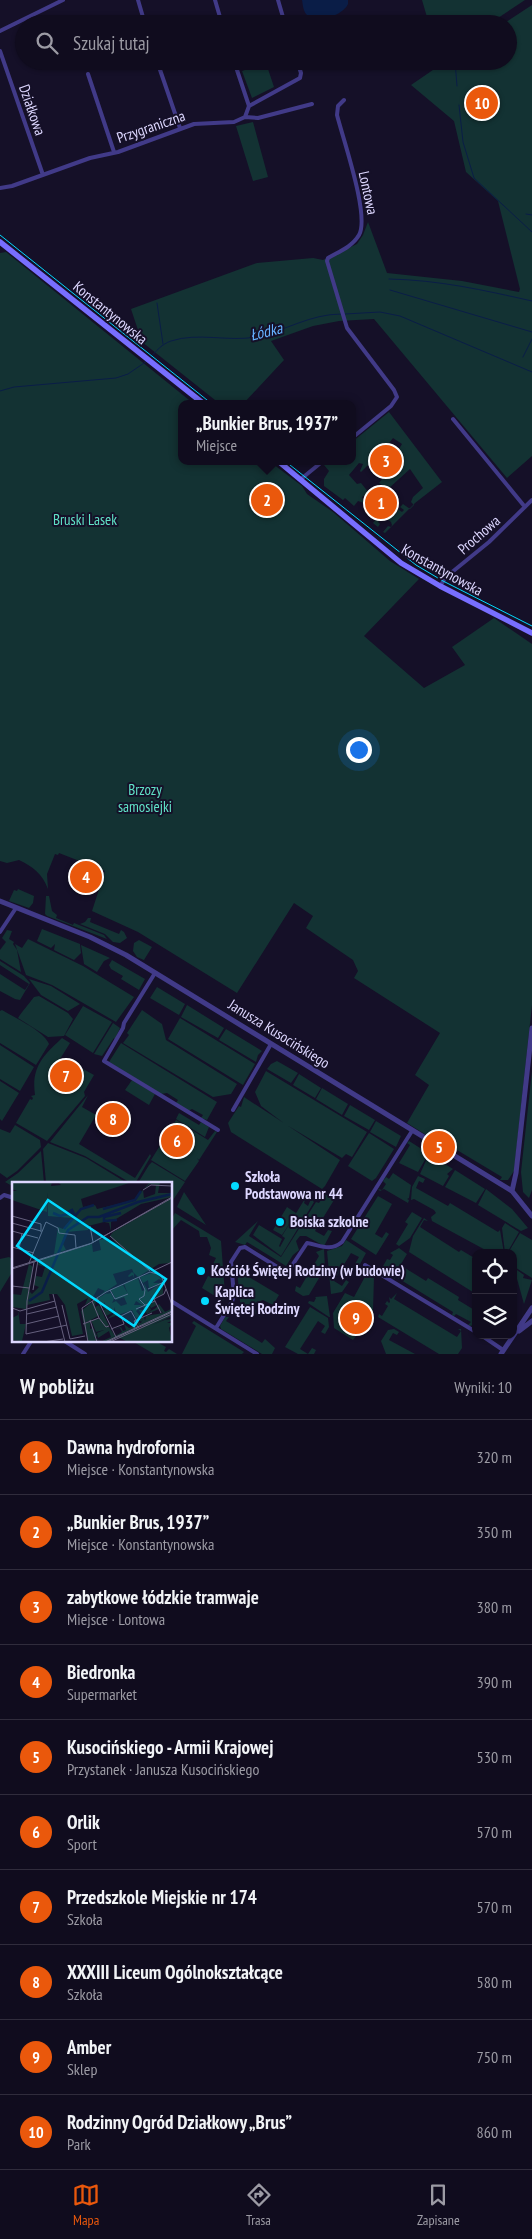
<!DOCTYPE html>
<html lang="pl">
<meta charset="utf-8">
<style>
:root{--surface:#100c1e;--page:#1e1a2b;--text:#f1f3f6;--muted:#9c9ba4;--line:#302c3c;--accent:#ea580c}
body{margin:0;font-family:"PT Sans Narrow",sans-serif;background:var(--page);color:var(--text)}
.controls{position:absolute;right:15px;bottom:15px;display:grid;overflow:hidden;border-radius:10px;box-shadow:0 1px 4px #0004}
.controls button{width:45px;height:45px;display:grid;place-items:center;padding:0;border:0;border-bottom:1px solid var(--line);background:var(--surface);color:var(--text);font:25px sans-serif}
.you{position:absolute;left:358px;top:749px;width:18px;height:18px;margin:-12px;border:4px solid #fff;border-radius:50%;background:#1a73e8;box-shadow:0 0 0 8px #1a73e833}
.badge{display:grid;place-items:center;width:32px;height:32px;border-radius:50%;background:var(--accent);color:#fff;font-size:16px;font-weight:700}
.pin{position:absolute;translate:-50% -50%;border:2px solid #fff;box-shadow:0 1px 5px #0006}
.popup{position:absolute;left:178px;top:400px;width:178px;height:65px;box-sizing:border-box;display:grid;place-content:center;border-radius:10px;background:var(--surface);filter:drop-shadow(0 1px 4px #0005);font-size:16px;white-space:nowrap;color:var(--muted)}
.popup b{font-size:19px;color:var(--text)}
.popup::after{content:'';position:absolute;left:50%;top:100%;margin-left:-10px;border:10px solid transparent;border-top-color:var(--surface)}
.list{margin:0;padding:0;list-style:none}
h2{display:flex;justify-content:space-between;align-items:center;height:65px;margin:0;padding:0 20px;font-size:21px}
h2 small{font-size:16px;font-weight:400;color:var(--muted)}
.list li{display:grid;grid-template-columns:32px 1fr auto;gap:15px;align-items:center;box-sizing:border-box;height:75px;padding:0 20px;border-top:1px solid var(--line)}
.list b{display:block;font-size:19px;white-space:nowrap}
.list p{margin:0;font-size:16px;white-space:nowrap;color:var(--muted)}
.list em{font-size:16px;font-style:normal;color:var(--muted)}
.icon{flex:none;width:28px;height:28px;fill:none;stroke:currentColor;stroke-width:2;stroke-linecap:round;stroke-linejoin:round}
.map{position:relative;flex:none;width:532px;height:1354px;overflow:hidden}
.search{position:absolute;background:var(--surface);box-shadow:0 1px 4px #0004;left:15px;right:15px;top:15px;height:55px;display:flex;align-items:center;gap:12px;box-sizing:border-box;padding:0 18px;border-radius:28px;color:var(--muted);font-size:19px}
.sheet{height:815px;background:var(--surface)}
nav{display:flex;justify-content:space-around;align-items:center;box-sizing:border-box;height:70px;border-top:1px solid var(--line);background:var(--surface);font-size:14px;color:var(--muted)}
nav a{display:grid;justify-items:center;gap:2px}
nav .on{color:var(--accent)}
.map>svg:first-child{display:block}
.green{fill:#133233}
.water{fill:#0a1d47}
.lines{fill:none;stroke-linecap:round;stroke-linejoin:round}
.stream{stroke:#0a1d47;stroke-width:1}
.minor{stroke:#413a88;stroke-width:4}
.tertiary{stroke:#413a88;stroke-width:5}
.secondary{stroke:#786eff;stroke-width:5.5}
.tram{stroke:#03daff;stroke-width:1}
.poi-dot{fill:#03daff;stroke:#151028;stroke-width:2}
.labels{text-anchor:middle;stroke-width:4;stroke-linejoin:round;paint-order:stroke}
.street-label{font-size:15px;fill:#ddd7ff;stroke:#151028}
.park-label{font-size:15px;fill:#60e2c7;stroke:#151028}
.poi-label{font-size:15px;font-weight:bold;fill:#ddd7ff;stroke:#151028;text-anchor:start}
.water-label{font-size:16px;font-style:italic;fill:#65b1ff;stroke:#151028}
.inset-river{fill:none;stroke:#0a1d47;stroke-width:2.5}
.inset-road{fill:none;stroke:#65607e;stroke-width:1}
.view{fill:#03daff;fill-opacity:0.15;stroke:#03daff;stroke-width:2.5}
.inset-edge{fill:none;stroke:#ddd7ff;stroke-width:2.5}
</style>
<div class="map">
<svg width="532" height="1354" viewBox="0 0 532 1354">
<rect width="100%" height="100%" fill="#151028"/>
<!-- green -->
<path class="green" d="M422 0H525L489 24H429Z
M532 5V456L507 478 374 319 339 321 313 326 271 341 284 360 243 404H220L132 334 138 330 131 309 257 263 313 258 323 260 357 244 363 235 368 222 387 273 462 281 519 292 520 289 498 201 466 172 454 121 411 85 446 61H508V24H503Z
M266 63 274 87 252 98 242 71Z
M253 122 268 177 253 181 236 126Z
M6 252 194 404H182V461H269L302 486 307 494 333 512 390 561 419 579 364 636 424 688 465 665 452 647 494 618 532 644V1005L514 1171 508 1180H500L502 1177 457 1150 455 1153 407 1123 429 1085 415 1075 440 1033 354 978 358 971 353 960 306 928 313 916 294 903 237 993 138 932 92 911 105 871 59 853 58 855 55 854 47 874 48 889C42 873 33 867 19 860L7 863 0 861V253Z
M389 412 442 482 415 503 385 533 383 532 388 526 391 527 392 525 391 522 383 516 378 522 380 524 378 527 373 523 379 515 372 509 377 504 380 507 391 498 398 504 395 507 402 512 404 510 400 507 403 504 410 509 414 505 411 502 413 497 423 488 410 469 388 489 379 483 402 454 399 449 402 444 393 438 370 467 368 465 361 472 360 471 363 464 359 463 349 475 357 484 361 483 369 493 362 497 364 503 358 501 354 506 345 498 343 500 324 486V479L329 471 324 465 328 461H352V442Z
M18 889 34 896 33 903 29 908 9 901 14 890 17 891Z
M46 896H49L52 911 57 915 56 918 73 925 74 923 104 935 107 939 47 916 45 914Z
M88 918H91L90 922 119 934 121 930 124 932 127 938 120 943 113 942 105 934 80 924 85 922Z
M42 929 80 944 81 953 74 960 54 950 55 944 51 948 37 941Z
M7 930 12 931 9 939 14 942 13 944 17 950 21 972 0 959V950L6 942 2 938Z
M28 939 83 966 134 997 116 1022 52 985 26 975 15 944 22 948Z
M139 940 152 947 144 960 146 961 137 957 133 951 134 943Z
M81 945 110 958 104 961 97 972 84 964Z
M112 960 145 979 139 990 121 979 123 976 111 969 109 965Z
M0 961 24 976 30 983 20 1000 15 999 0 991V974L25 990 29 984 0 965Z
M29 979 51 986 80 1004 68 1011 41 995Z
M157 987 185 1004 179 1015 150 998Z
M39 996 68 1013 73 1019 64 1036 48 1037 18 1018C24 1009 28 1005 34 997Z
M187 1005 224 1028 218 1038 181 1017Z
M83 1006 112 1022 93 1053 65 1035Z
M2 1010C15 1018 44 1031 49 1044L36 1065 0 1043V1011Z
M142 1010 162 1024 166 1040 237 1084 231 1094 213 1097 123 1043 129 1035 127 1033Z
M180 1018 255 1064 243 1085 168 1039Z
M113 1023 120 1028 115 1039 114 1038 102 1056 94 1054Z
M226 1029 262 1051 258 1055 256 1062 219 1040Z
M62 1038 70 1043 60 1059 81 1072 83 1069 94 1075 84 1092 85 1096 47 1141 16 1123 30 1099 32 1100 33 1098 31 1096 35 1095C31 1067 43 1056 62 1038Z
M121 1043 217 1102 207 1120 201 1118 203 1115 192 1109 188 1111 176 1103 178 1100 167 1093 161 1094 109 1062Z
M0 1045 34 1067 20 1091 0 1079Z
M277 1061 298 1073 291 1083 267 1069 271 1064Z
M266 1071 367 1132 352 1157 346 1154 342 1158 285 1124 261 1106 255 1092Z
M532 1071V1190L529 1198 523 1192 521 1172Z
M299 1074 321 1088 315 1098 293 1085Z
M132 1080 155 1094 149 1105 125 1090Z
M0 1081 19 1093 2 1121 0 1119Z
M322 1088 348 1104 342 1115 316 1099Z
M88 1095 82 1107 96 1115 79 1144 135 1178 150 1154 151 1156 136 1182H129L85 1156 50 1142Z
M244 1097 340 1160 325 1186 322 1189 231 1132 228 1123 239 1106 241 1107Z
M350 1105 375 1120 369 1130 344 1116Z
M179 1113 199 1125 201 1122 209 1127 205 1137 176 1119Z
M176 1120 208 1140 215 1131 217 1132 199 1160 197 1158 199 1161 185 1181 151 1160Z
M376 1121 401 1136 396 1147 370 1132Z
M15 1125 40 1140 41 1147 17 1171 7 1178 0 1173V1129L10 1133Z
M369 1133 394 1149 376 1178 372 1181 348 1166Z
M409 1141 428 1153 423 1156 426 1158 418 1172 399 1163 410 1145 407 1143Z
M48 1143 86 1158 127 1183H46L43 1149Z
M41 1151 44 1183H14V1187L5 1182 18 1173Z
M429 1154 453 1169 447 1174 449 1176 443 1186 420 1174Z
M152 1162 185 1182 171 1203V1183H138L149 1165Z
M455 1170 485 1189 476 1203 445 1187Z
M393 1173 411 1185 409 1198 407 1199 409 1200 408 1203 384 1189 380 1191 378 1189 382 1190 386 1184 383 1181 386 1177 389 1179Z
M418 1176 425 1179 423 1183 419 1181 416 1188 448 1206 450 1203 498 1232 500 1230 504 1253H491L432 1221 431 1217 436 1213 434 1210 414 1199 411 1200 412 1187Z
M486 1189 512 1209 528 1228 521 1231 478 1205Z
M184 1192 206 1225 177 1207Z
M325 1194 334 1200 315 1231 324 1236 328 1230 332 1231 324 1246 306 1236H300L296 1241 299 1250 293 1255 286 1266 247 1242 245 1245 235 1242 258 1221 249 1236 281 1257 316 1202 319 1203Z
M378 1196 392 1204 375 1234 382 1238 386 1232 389 1234 376 1255 351 1239Z
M306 1197 304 1203 308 1206 311 1199 314 1202 281 1256 253 1235 259 1225 282 1239 279 1246 280 1247 285 1238 282 1236Z
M287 1207 296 1213 282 1235 273 1230Z
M412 1212 422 1218 410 1238 399 1246 396 1244 408 1224 405 1222Z
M175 1213 221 1241 225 1295 223 1301 202 1288 208 1276 212 1277 216 1273 214 1269 211 1268 216 1258 209 1255 211 1248 207 1237H200L199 1231 181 1220 171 1231V1220Z
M424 1218 428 1221 424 1220 420 1227 459 1252 461 1250 476 1259V1294L409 1252 413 1236Z
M505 1223 519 1232 507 1253H505L502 1228Z
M520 1233 532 1240V1278L513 1266V1253H508Z
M346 1240 366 1253 359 1266 355 1264 359 1257 351 1253 334 1281 342 1286 346 1280 349 1282 342 1292 331 1294 327 1251 342 1246Z
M399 1248 407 1254 392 1279 393 1275 384 1270 382 1273 379 1266 382 1268 387 1259 390 1260 393 1255 390 1253Z
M324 1249 325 1268 309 1295 303 1296 295 1291 296 1286 300 1288 319 1256 316 1252Z
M9 1257 14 1260V1269L0 1292V1259Z
M405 1268 426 1281 428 1278 459 1297 458 1300 476 1311V1324L470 1326 468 1325 471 1322 456 1314 454 1316 452 1315 453 1312 396 1277 393 1280 400 1269 403 1270Z
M514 1268 524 1275 523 1278 532 1280 524 1304Z
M237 1270 279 1295 273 1305 263 1300 255 1303 254 1307 260 1317 240 1302Z
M367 1273 374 1277 373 1310 369 1315 365 1312 369 1306 361 1301 343 1330 351 1335 355 1328 360 1331 353 1340 334 1328 333 1313 345 1293 354 1297Z
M397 1293 394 1299 457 1337 461 1331 458 1329H461L462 1348 458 1354H439L378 1317 379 1314 382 1316 388 1306 385 1304 387 1301 389 1303 390 1302 389 1297 391 1299Z
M327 1296 330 1317H329L308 1303 309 1301 314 1302 316 1298 315 1297Z
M310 1307 328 1318 329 1327 325 1334 321 1332 325 1326 318 1321 300 1349 308 1354 312 1348 316 1350 314 1354H298L285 1347Z
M225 1317H229L226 1321 262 1343 265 1339 275 1348 272 1354H262L221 1329 220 1326Z
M194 1321 244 1352 242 1354H182L196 1326 192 1323Z
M394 1329 399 1332 397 1335 393 1333 389 1340 415 1354H386L381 1341 388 1330Z
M150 1340 155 1341 166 1347 164 1351 166 1352 169 1349 177 1354H154L132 1341Z"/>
<!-- water -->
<path class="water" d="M302 0H348V4C343 15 317 25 307 15 303 11 303 5 302 0Z"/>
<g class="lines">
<!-- stream -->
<path class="stream" d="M455 61 457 86
M459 105 463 142 474 178 532 232
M526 214 532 215
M389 279C439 280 483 290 532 301
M390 290 532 332
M157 303 163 344
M345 314 380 312 400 316 532 372
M523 357 532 339
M150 358C156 351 162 344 171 341 198 332 228 342 256 337 285 331 310 314 341 314
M0 391 14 387 116 378 128 374 147 361"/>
<!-- minor -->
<path class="minor" d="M138 0 145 24
M215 0 222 24
M278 0 285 24
M0 31 63 0
M0 51 43 175
M157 61 180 128
M234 61 249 106
M88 74 114 152
M344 100 338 106 337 115C343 139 370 216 359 235 352 247 338 252 328 258L327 261 347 328 394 390 397 397 391 406 352 438
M245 117 249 106 300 78 301 73 297 61
M0 188 12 186 90 158 118 152 194 124 234 122 245 117 258 118 312 104
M453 419 525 507
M301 479 323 461
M440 586 446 577 489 542 532 500
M0 932 16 908
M155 973 124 1023 123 1028 104 1061 218 1130
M233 1110 271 1044
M0 1198 4 1195 14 1198
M365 1265 476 1332
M171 1301 257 1354
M216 1328 232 1302 234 1295 231 1262 240 1248 245 1247 287 1273 307 1243C320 1245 330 1252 342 1242L412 1131
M481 1335 503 1350
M63 1340 85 1354
M23 1354 32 1340"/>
<!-- tertiary -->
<path class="tertiary" d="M0 901 90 937 126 955 512 1191 532 1216
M512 1191 516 1173 532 1028
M519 1331 532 1321
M501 1354 532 1308"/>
<!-- secondary -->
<path class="secondary" d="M0 242 204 404
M278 461 401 563 440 586 532 633"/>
<!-- tram -->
<path class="tram" d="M0 235 212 404
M285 461 416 565 443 581 532 626"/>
</g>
<!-- markers -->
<g class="poi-dot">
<circle cx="235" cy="1186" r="5"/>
<circle cx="280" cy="1222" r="5"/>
<circle cx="201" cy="1271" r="5"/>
<circle cx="205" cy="1301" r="5"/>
</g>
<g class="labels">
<!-- street labels -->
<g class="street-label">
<text transform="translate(32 110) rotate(71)" y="5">Działkowa</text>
<text transform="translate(151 127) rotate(-19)" y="5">Przygraniczna</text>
<text transform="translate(368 193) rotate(78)" y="5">Lontowa</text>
<text transform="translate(110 313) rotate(39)" y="5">Konstantynowska</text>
<text transform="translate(479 535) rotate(-41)" y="5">Prochowa</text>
<text transform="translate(442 570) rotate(29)" y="5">Konstantynowska</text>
<text transform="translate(279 1034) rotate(32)" y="5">Janusza Kusocińskiego</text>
</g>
<!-- park labels -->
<g class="park-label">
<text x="85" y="525">Bruski Lasek</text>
<text x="145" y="795">Brzozy<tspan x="145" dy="17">samosiejki</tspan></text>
</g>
<!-- poi labels -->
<g class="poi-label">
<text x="245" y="1182">Szkoła<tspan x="245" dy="17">Podstawowa nr 44</tspan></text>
<text x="290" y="1227">Boiska szkolne</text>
<text x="211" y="1276">Kościół Świętej Rodziny (w budowie)</text>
<text x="215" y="1297">Kaplica<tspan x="215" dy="17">Świętej Rodziny</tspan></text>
</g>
<!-- water labels -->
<g class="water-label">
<text transform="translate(266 331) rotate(-14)" y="6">Łódka</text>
</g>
</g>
<!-- overview -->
<g transform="translate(12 1182)">
<rect width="160" height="160" fill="#151028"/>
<path d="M0 0H40L39 4 49 3 46 0H120L69 17 71 25 83 23 85 27 122 18 138 0H148L146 11H159L160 15 129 22 99 40V49L97 41 92 40 76 44V48L54 50 50 60 54 68 42 72 46 45 51 47 60 36 36 34V10L35 30 0 18V9H5L0 7ZM138 2 144 3 143 12 132 16 131 8ZM160 16 158 81 147 82 126 95 122 91V96L121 93 117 95 116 94 120 90 122 92 120 87 101 92 105 102 87 114 93 109 86 106 78 120 73 123 76 116 65 122 71 152 60 154 53 123 45 112H37L38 118 15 123 14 127 0 125V112L9 113 17 82 21 85 17 109 20 112 27 105 22 103 24 94 30 95 33 85 26 83 27 78 80 62 81 70 89 68 87 58 94 56 104 61 98 54 101 50ZM143 90 151 99 147 97 141 101H148L137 106 136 98 131 101 128 95ZM126 96 130 109 133 108 132 101 136 110 151 100V112L142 116 138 114 142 118 138 121 143 119 145 123 139 126 137 123 139 128 135 131 144 126 147 122 153 130 159 127V122L160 131 156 133 160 134 140 143 160 135 153 138 160 137V141L159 139 155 141H160L157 146 160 160 158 157 159 160H116L106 155 97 160H88L99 155 97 149 86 156 85 151 92 148 84 150 79 138 88 137V133L73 141 78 140V147L81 146 85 154 82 156 87 158 76 160 69 129 84 117 83 125 87 123 97 144 94 145H97L103 154 95 159 110 150 108 146 102 147 109 145 111 149 114 148 112 142 117 146 124 143 128 147 131 144H126L123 139 129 141 131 137 129 140 127 137 132 135 133 139 134 134 151 131 147 127 135 132 134 130 130 134 127 128H133L131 125 137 122 132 124 124 119 122 123H131L124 127H127L124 129 129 135 124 136 120 128 95 137 104 130 102 125V130L94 134 91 129 94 127 90 126 93 125V120L89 125 85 117 98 109 94 112 99 111 102 117 100 121 104 119 109 124 115 122 112 115 104 118 99 108 111 103 116 112 112 102ZM6 128 8 142H14L10 159 16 160 0 158V136L6 133Z" fill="#133233" fill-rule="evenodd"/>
<path class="inset-river" d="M91 27 123 18 129 9M41 31 48 34 60 31M54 31 60 28 66 40M105 38 92 39V35L109 31M52 47 69 27 82 23M17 119 30 110 56 48 76 35H87L126 20 160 12"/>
<path class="inset-road" d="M131 8 139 3 160 4M0 34 29 42V50M0 41 29 49M78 44 81 60M0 49 26 56M98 54 138 89M0 65 22 71M7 67 10 51M22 80 15 119 14 152 55 143M17 81 34 40 46 46 47 51 63 53 64 66M0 86 80 61 160 15M0 87 78 62 160 16M141 89 160 80M127 95 133 108 132 114 127 117 133 123M0 104 17 106M136 107 152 100M21 108 26 78M98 108 103 117 116 112M41 112 53 160M85 116 104 155M80 119 87 136M50 123 58 157 73 154M0 126 8 129 43 119M124 127 143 119M149 131 142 117 152 112 154 107M15 132 45 125M78 138 85 160M14 142 47 134M71 142 87 136 94 145 97 144M126 145 122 139 140 131M99 147 112 142 109 134 119 129 124 138M31 160 51 157M76 160 70 126 94 110 138 90 149 93 160 123M93 160 160 129M95 160 160 130M98 160 160 132"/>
<path class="view" d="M36 18 154 97 122 144 5 64Z"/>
<rect width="160" height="160" class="inset-edge"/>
</g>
</svg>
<div class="controls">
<button><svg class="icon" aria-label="locate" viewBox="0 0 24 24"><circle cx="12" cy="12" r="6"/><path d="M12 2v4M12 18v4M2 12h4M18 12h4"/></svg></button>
<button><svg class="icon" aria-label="layers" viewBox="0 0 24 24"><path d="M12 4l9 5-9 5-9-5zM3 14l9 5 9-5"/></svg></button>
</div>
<div class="you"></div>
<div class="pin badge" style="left:381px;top:503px">1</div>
<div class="pin badge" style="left:267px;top:500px">2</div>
<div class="popup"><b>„Bunkier Brus, 1937”</b>Miejsce</div>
<div class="pin badge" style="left:386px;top:461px">3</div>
<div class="pin badge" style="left:86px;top:877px">4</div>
<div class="pin badge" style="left:439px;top:1147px">5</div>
<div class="pin badge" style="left:177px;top:1141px">6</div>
<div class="pin badge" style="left:66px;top:1076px">7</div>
<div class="pin badge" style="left:113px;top:1119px">8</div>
<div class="pin badge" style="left:356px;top:1318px">9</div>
<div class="pin badge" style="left:482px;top:103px">10</div>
<div class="search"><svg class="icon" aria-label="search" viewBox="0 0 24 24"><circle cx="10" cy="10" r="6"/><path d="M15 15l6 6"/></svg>Szukaj tutaj</div>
</div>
<section class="sheet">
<h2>W pobliżu<small>Wyniki: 10</small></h2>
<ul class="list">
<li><span class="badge">1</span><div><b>Dawna hydrofornia</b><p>Miejsce · Konstantynowska</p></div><em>320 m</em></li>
<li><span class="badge">2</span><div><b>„Bunkier Brus, 1937”</b><p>Miejsce · Konstantynowska</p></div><em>350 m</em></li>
<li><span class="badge">3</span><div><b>zabytkowe łódzkie tramwaje</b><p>Miejsce · Lontowa</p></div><em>380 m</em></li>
<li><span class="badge">4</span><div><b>Biedronka</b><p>Supermarket</p></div><em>390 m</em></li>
<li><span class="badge">5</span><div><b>Kusocińskiego - Armii Krajowej</b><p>Przystanek · Janusza Kusocińskiego</p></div><em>530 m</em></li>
<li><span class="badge">6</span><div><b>Orlik</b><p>Sport</p></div><em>570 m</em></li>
<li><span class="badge">7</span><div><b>Przedszkole Miejskie nr 174</b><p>Szkoła</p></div><em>570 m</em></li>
<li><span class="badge">8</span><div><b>XXXIII Liceum Ogólnokształcące</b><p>Szkoła</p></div><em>580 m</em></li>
<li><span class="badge">9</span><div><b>Amber</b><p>Sklep</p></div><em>750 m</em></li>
<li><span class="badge">10</span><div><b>Rodzinny Ogród Działkowy „Brus”</b><p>Park</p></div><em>860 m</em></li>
</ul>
</section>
<nav>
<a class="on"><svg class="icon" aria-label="map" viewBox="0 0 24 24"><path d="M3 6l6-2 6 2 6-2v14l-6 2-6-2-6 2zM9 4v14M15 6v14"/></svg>Mapa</a>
<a><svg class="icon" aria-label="directions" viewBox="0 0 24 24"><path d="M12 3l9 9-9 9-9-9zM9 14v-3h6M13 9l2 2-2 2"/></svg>Trasa</a>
<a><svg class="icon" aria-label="saved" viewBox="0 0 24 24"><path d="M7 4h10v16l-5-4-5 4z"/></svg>Zapisane</a>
</nav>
